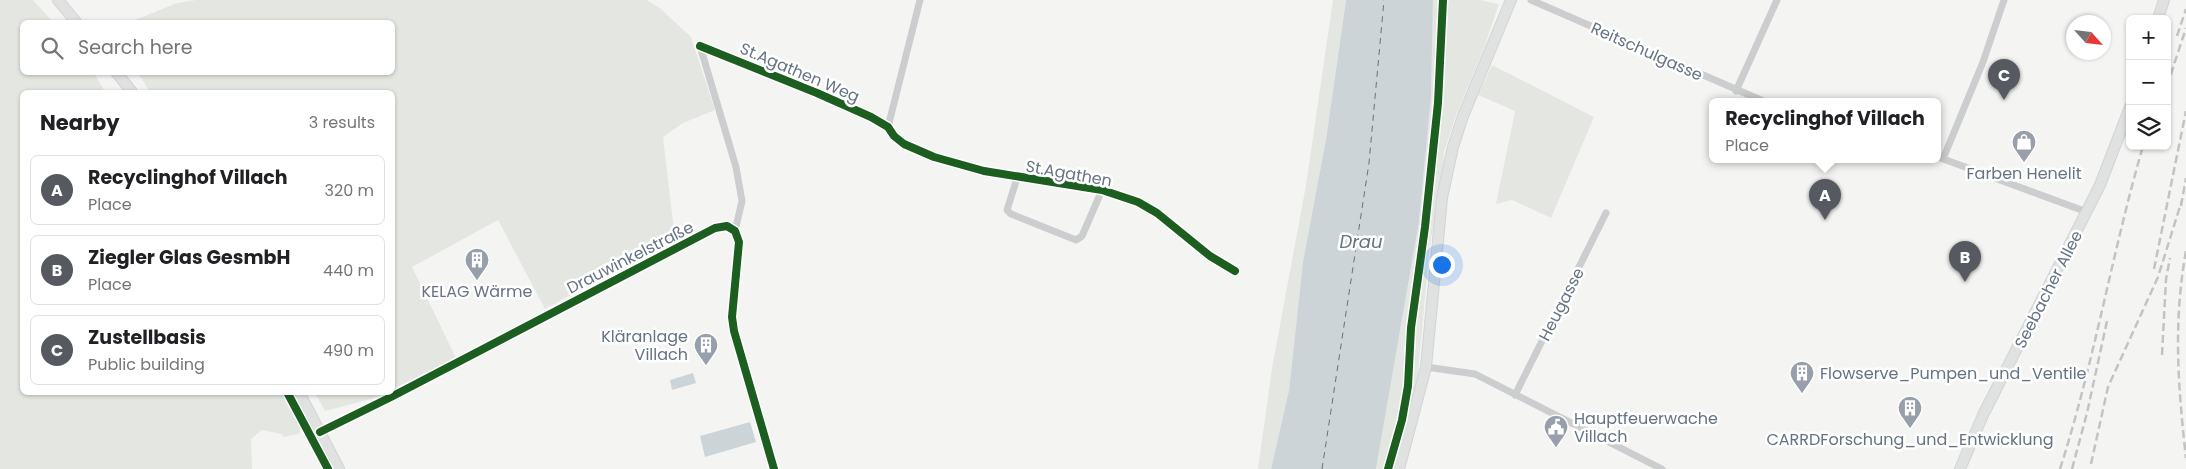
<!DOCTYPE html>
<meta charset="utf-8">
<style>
:root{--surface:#fff;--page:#f6f6f6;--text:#202124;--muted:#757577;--line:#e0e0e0;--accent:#565a60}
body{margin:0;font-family:Poppins,sans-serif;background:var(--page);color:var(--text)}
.controls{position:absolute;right:15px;top:15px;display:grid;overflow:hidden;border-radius:8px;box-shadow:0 1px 4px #0004}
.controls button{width:45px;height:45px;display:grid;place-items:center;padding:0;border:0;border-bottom:1px solid var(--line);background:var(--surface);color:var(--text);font:25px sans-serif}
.compass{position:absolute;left:2066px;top:15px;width:45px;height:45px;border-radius:50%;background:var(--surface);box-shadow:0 1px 4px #0004;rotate:117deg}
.you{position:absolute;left:1441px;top:264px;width:18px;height:18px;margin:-12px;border:4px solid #fff;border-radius:50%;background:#1a73e8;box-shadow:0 0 0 8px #1a73e833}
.badge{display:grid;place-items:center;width:32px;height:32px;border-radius:50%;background:var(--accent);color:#fff;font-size:16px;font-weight:700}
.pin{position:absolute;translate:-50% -41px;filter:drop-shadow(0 1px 2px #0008)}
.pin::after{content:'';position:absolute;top:26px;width:18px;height:15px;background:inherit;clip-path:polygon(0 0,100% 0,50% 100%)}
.popup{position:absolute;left:1709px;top:98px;width:232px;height:65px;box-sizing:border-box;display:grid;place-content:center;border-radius:8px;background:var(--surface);filter:drop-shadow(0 1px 4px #0005);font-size:16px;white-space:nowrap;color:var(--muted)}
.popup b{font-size:19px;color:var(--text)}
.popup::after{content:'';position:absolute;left:50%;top:100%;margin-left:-10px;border:10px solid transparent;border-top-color:var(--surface)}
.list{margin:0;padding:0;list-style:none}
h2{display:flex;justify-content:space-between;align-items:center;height:65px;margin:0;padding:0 20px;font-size:21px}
h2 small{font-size:16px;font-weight:400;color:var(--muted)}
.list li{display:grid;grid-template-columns:32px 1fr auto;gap:15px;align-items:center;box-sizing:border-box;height:70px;margin:0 10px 10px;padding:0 10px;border:1px solid var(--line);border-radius:8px}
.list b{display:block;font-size:19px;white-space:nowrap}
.list p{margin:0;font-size:16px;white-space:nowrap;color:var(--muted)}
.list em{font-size:16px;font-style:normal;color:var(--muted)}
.icon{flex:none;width:28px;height:28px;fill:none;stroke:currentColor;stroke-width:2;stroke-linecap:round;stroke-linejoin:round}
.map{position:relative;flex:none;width:2186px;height:469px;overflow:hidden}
.search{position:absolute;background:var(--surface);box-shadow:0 1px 4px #0004;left:20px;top:20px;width:375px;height:55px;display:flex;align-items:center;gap:12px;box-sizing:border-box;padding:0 18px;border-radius:8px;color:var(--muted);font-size:19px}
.panel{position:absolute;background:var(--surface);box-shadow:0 1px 4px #0004;left:20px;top:90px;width:375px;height:305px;border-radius:8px}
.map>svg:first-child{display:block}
.green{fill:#e4e7e1}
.water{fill:#cdd4d8}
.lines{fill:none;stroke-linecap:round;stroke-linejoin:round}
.ferry{stroke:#60757f;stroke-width:1;stroke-dasharray:6 5;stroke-linecap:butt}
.secondary-casing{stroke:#d2d3d4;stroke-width:12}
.street{stroke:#cccdce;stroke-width:7}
.secondary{stroke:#e0e1e1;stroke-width:10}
.rail{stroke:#c2c3c3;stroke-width:2.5;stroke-dasharray:8 4;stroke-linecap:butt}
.cycleway-casing{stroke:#fff;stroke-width:11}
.cycleway{stroke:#1b5e20;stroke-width:8}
.labels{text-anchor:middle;stroke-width:5;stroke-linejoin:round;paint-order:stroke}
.street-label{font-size:16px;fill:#657383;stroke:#fff}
.poi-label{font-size:16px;fill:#657383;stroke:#fff}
.water-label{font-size:18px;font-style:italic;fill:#60757f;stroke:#fff}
</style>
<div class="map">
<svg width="2186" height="469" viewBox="0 0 2186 469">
<rect width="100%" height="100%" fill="#f4f5f3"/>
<!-- green -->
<path class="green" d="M0 0H33L53 22H22V72L94 73 105 92H22V392L284 393 301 427 299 434 283 437 281 434 262 430 251 439 252 469H0Z
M196 0H647L661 9 691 37 715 110 683 123 663 137 675 239 545 309 498 220 412 267 456 358 393 389 392 92H150L138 73 392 72V22H130L177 3Z
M1333 0H1346L1326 139 1303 263 1289 390 1271 469H1258L1272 368 1306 185Z
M1433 0H1441C1437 106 1425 211 1410 316 1408 331 1410 347 1408 362 1405 398 1396 434 1386 469H1376L1419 222 1431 97Z
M1444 0H1480L1499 4 1483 51 1457 113 1444 152 1443 176 1430 243 1416 396 1397 469H1389L1409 388 1412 330 1430 202 1440 91Z
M1492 65 1594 117 1551 218 1512 200 1496 204 1515 111 1478 95Z
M315 393H385L371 399 325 411Z"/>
<!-- water -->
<path class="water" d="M1346 0H1433L1431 97 1419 222 1376 469H1271L1289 390 1303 262 1326 139Z
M693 373 696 383 672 390 670 380Z
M750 422 756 442 705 457 700 436Z"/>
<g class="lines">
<!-- ferry -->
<path class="ferry" d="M1322 469 1369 163 1384 0"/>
<defs>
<path id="secondary" d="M58 0 76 22
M2158 19 2164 0
M116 72 132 92
M299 392 339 469
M1399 469 1426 367 1442 198 1453 147 1463 116 1511 0
M1960 469 1983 415 2100 185 2130 107"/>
</defs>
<!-- secondary casing -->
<use href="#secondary" class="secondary-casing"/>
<!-- street -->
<path class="street" d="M1531 0 1763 101
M700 46 817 93 871 117 888 127 894 136 904 144 934 157 984 171 1102 190 1138 202 1157 213 1210 256 1235 271
M700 46 736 167 742 201 735 231
M1736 91 1777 0
M888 127 920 0
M1938 157 2087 212
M1943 159 1983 62 2004 0
M1017 178 1007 210 1011 214 1076 240 1082 236 1102 190
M1426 367 1475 374 1662 469
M1515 395 1606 213
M320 432 391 397 715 228 727 226 735 231 739 242 732 317 734 331 774 469"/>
<!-- secondary -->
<use href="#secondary" class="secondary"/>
<!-- rail -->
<path class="rail" d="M2177 36 2186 9
M2167 86 2186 28
M2181 206 2186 178
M2186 251C2173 323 2178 386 2186 458
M2154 269 2186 111
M2162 355 2166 279 2170 258
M2091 464 2108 387 2158 277 2182 200
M2060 469C2094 363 2112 253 2143 146
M2072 469 2087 413 2107 321"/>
<defs>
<path id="cycleway" d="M700 46 817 93 871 117 888 127 894 136 904 144 934 157 984 171 1102 190 1138 202 1157 213 1210 256 1235 271
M287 392 328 469
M320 432 391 397 715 228 727 226 735 231 739 242 732 317 734 331 774 469
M1388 469 1402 420 1408 386 1411 328 1425 227 1438 103 1443 0"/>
</defs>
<!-- cycleway casing -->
<use href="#cycleway" class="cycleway-casing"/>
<!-- cycleway -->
<use href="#cycleway" class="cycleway"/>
</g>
<!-- icons -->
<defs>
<symbol id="shop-pin" viewBox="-11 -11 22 30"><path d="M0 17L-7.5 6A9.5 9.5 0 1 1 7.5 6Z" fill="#97a0aa" stroke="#fff"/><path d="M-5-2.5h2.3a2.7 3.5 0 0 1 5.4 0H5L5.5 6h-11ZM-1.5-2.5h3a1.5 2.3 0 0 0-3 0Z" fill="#fff"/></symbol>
<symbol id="building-pin" viewBox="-11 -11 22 30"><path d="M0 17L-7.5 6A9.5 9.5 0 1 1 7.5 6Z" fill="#97a0aa" stroke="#fff"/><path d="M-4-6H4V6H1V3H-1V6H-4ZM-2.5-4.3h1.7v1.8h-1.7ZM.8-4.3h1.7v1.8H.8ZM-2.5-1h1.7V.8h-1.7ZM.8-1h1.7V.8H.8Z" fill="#fff"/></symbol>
<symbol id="civic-pin" viewBox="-11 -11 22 30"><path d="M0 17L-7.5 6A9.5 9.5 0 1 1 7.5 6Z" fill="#97a0aa" stroke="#fff"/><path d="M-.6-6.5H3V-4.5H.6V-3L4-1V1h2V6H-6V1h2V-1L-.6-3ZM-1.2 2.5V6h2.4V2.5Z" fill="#fff"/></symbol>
</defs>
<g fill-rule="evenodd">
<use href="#shop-pin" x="2010" y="128" width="28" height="38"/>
<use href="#building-pin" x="463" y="246" width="28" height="38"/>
<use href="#building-pin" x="692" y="331" width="28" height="38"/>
<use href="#building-pin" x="1788" y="359" width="28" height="38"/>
<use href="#building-pin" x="1896" y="394" width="28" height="38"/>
<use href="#civic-pin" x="1542" y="413" width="28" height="38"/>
</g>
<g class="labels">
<!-- street labels -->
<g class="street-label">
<text transform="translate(1647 51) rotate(24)" y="6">Reitschulgasse</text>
<text transform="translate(800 72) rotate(23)" y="6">St.Agathen Weg</text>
<text transform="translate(1069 173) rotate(10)" y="6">St.Agathen</text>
<text transform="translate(630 257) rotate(-27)" y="6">Drauwinkelstraße</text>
<text transform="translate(2048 289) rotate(-63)" y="6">Seebacher Allee</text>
<text transform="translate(1561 304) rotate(-63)" y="6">Heugasse</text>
</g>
<!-- poi labels -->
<g class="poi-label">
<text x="2024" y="179">Farben Henelit</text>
<text x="477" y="297">KELAG Wärme</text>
<text x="688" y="342" text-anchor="end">Kläranlage<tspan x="688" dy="18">Villach</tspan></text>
<text x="1820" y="379" text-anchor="start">Flowserve_Pumpen_und_Ventile</text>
<text x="1574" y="424" text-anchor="start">Hauptfeuerwache<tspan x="1574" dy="18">Villach</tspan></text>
<text x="1910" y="445">CARRDForschung_und_Entwicklung</text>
</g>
<!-- water labels -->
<g class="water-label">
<text x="1361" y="248">Drau</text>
</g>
</g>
</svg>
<div class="controls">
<button>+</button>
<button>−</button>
<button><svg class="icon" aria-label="layers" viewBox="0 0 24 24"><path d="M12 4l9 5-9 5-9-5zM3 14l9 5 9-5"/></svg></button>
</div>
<svg class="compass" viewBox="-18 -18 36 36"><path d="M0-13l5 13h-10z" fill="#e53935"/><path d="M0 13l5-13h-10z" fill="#757577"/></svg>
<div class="you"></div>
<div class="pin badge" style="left:1825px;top:220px">A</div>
<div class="popup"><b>Recyclinghof Villach</b>Place</div>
<div class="pin badge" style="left:1965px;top:282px">B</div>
<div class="pin badge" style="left:2004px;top:100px">C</div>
<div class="search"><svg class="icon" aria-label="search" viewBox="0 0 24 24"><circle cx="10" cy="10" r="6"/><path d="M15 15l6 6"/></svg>Search here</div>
<section class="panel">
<h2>Nearby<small>3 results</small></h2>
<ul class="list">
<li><span class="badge">A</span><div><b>Recyclinghof Villach</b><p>Place</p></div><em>320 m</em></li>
<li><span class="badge">B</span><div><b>Ziegler Glas GesmbH</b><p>Place</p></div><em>440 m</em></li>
<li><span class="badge">C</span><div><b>Zustellbasis</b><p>Public building</p></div><em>490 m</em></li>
</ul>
</section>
</div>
